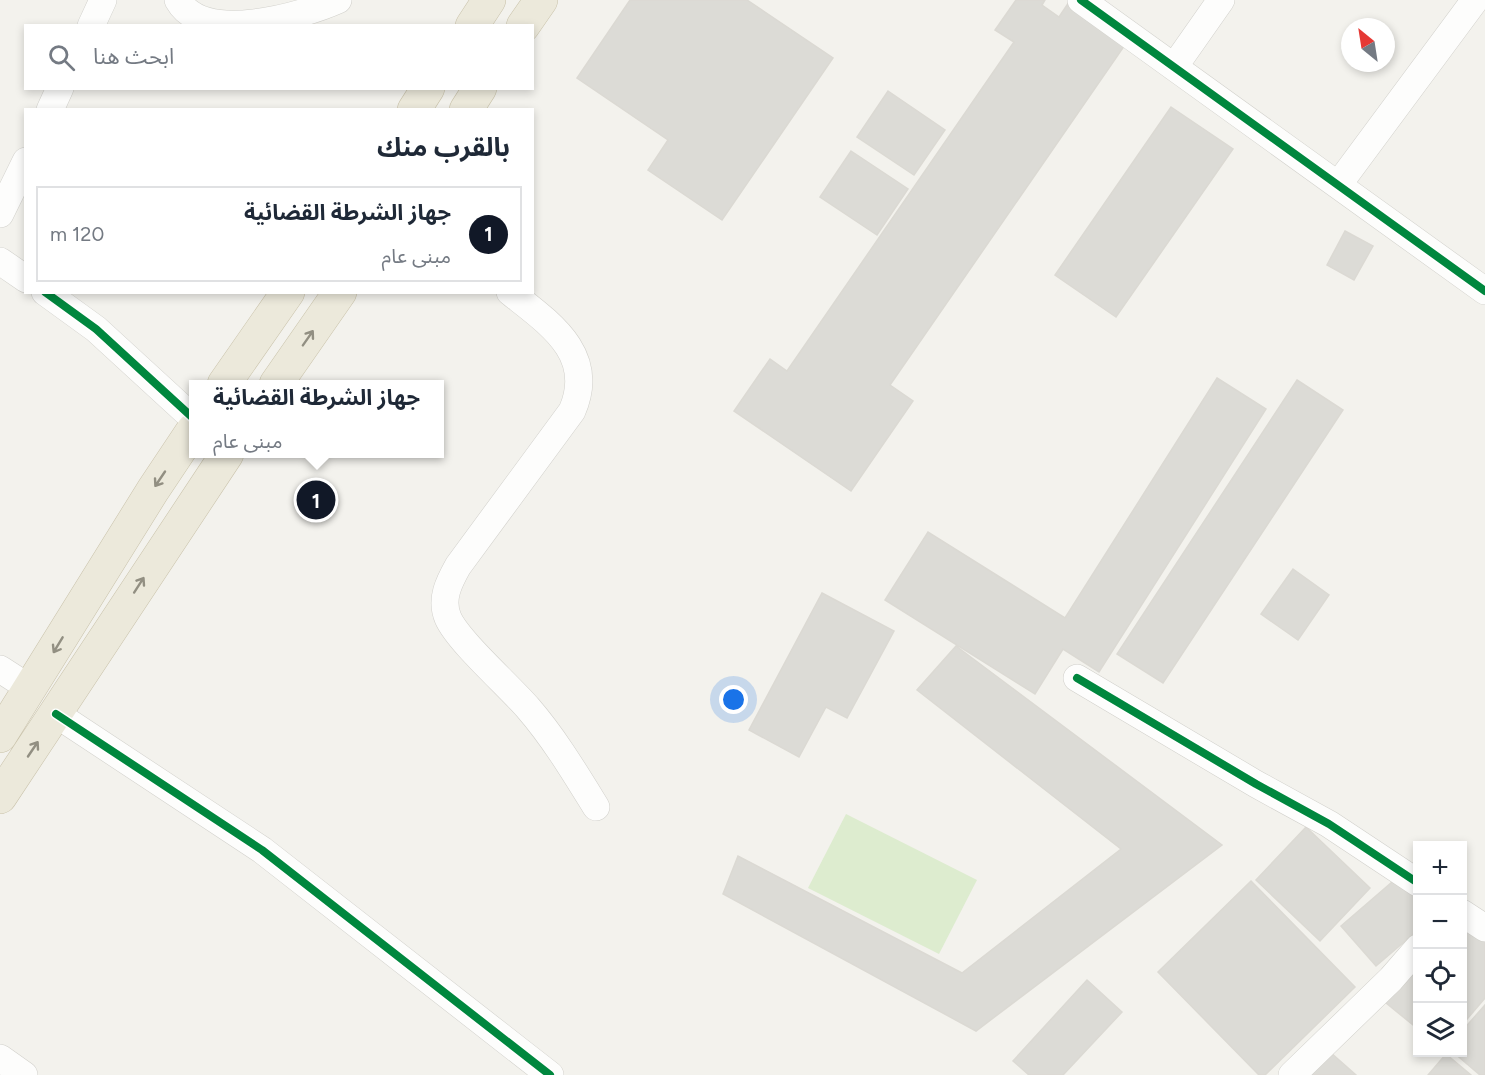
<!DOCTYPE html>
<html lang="ar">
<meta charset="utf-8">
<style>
:root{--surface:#fff;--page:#f6f6f7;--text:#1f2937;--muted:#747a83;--line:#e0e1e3;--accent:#111827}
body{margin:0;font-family:Figtree,"Noto Sans Arabic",sans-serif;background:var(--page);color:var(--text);direction:rtl}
.controls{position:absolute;right:18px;bottom:18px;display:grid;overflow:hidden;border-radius:0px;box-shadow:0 3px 9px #0003}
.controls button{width:54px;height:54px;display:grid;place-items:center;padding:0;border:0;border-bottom:2px solid var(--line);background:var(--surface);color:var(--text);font:30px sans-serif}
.compass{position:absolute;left:1341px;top:18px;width:54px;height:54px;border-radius:50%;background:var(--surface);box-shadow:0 3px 9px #0003;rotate:330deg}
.you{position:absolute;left:734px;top:700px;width:21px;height:21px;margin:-15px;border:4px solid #fff;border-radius:50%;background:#1a73e8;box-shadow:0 0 0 9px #1a73e833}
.badge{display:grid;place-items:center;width:39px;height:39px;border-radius:50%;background:var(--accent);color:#fff;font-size:20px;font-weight:700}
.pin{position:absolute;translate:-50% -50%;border:3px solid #fff;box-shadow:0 2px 6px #0006}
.popup{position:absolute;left:189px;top:380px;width:255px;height:78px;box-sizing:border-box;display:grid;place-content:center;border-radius:0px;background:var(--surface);filter:drop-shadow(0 2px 4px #0005);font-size:20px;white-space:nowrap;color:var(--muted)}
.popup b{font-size:22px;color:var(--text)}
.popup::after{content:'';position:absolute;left:50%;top:100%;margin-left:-12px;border:12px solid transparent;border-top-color:var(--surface)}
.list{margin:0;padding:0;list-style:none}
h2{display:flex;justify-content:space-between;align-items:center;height:78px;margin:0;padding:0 24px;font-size:26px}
h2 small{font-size:20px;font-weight:400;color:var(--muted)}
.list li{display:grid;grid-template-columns:39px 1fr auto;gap:18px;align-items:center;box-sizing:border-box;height:96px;margin:0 12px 12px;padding:0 12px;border:2px solid var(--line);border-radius:0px}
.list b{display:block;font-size:22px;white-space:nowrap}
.list p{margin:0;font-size:20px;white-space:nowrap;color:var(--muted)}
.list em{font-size:20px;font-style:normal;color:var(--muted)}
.icon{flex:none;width:33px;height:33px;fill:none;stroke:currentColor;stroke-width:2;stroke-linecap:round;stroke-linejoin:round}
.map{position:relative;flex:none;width:1485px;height:1075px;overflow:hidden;direction:ltr}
.search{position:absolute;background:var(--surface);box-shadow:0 3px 9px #0003;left:24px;top:24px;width:510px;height:66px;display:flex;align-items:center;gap:15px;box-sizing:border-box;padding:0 21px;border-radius:0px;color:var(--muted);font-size:22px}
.panel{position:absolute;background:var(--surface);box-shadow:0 3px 9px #0003;left:24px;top:108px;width:510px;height:186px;border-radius:0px;direction:rtl}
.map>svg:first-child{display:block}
.green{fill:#ddeccf}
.building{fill:#dcdbd6;stroke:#dbd9d3;stroke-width:1.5}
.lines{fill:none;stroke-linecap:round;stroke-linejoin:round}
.minor-casing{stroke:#d1d0cb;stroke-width:28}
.highway-casing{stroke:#c9c2aa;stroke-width:34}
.minor{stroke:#fdfdfc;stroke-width:27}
.highway{stroke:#ece9db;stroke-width:33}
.cycleway-casing{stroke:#fff;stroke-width:11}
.cycleway{stroke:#00873e;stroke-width:8}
.oneway{stroke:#928f82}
</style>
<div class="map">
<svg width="1485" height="1075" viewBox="0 0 1485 1075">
<rect width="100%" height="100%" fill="#f3f2ed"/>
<!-- green -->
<path class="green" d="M846 814 977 880 939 954 808 888Z"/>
<!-- building -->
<path class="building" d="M630 0H747L833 58 722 220 648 170 668 140 577 78Z
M1016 0H1045L1042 5 1059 17 1069 2 1127 42 890 385 913 401 851 491 734 411 770 359 787 371 1014 42 995 30Z
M888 91 945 130 914 175 857 137Z
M1171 107 1233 149 1116 317 1055 275Z
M851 151 908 189 877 235 820 197Z
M1345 231 1373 246 1354 280 1327 265Z
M1217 378 1266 409 1099 672 1063 649 1035 694 885 600 928 532 1065 618Z
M1297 380 1343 410 1163 683 1117 654Z
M1293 569 1329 595 1298 640 1261 614Z
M822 593 894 631 847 718 826 707 799 757 749 730Z
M956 646 1222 845 976 1031 723 894 738 856 962 973 1121 849 917 690Z
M1306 827 1370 888 1320 941 1256 880Z
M1399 876 1418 897V930L1376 966 1341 926Z
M1251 881 1355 987 1265 1075H1259L1158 972Z
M1462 913 1485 931V998L1462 1025Z
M1418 965V1029L1386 1003Z
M1087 980 1122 1012 1063 1075H1029L1013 1061Z
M1485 1005V1075H1480L1453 1052H1462V1031Z
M1330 1052 1356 1075H1310Z
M1446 1054 1471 1075H1428Z"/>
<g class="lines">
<defs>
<path id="minor" d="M178 0C203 45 302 16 338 0
M1081 0 1485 291
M91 26 103 0
M1174 67 1221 0
M50 110 60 88
M1338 185 1475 0
M0 214 26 161
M0 261 26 279
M45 292 96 329 193 418
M510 292C549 323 597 354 572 411L458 566C449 582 440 599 448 618 458 641 509 686 528 708 554 738 575 773 596 807
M0 669 31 689
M1077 678 1256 784 1329 824 1418 883
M56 714 262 850 550 1075
M1462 913 1485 928
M0 1058 24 1075
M1292 1075 1391 979 1418 948"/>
<path id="highway" d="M472 26 489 0
M523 26 541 0
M414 110 428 88
M466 110 480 88
M224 384 288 292
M276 384 340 292
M0 736 153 490 193 430
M0 797 227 454"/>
</defs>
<!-- minor casing -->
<use href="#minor" class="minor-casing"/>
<!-- highway casing -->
<use href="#highway" class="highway-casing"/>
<!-- minor -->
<use href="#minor" class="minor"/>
<!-- highway -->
<use href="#highway" class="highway"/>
<defs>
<path id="cycleway" d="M1081 0 1485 291
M45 292 96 329 193 418
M1077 678 1256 784 1329 824 1418 883
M56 714 262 850 550 1075"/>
</defs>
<!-- cycleway casing -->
<use href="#cycleway" class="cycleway-casing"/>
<!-- cycleway -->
<use href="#cycleway" class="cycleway"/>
</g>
<!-- one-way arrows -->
<defs><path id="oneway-shaft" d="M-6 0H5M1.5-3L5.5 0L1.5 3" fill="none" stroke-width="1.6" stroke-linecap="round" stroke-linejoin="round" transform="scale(1.5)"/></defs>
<g class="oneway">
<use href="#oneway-shaft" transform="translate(308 338) rotate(-55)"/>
<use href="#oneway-shaft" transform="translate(160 479) rotate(124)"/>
<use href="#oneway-shaft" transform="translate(139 585) rotate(-57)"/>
<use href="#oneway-shaft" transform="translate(58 645) rotate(121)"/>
<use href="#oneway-shaft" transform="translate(33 749) rotate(-56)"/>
</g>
</svg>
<div class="controls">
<button>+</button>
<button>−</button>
<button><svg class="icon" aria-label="locate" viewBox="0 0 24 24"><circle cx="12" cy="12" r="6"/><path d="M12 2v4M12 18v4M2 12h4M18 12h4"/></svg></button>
<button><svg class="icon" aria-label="layers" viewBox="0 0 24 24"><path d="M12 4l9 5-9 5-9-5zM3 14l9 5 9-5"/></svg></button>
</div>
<svg class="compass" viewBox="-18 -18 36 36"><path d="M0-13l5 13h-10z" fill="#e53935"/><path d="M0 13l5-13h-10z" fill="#747a83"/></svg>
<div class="you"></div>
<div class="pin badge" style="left:316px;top:500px">1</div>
<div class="popup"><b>جهاز الشرطة القضائية</b>مبنى عام</div>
<div class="search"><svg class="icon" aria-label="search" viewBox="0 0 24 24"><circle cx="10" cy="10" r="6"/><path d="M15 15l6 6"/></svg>ابحث هنا</div>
<section class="panel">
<h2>بالقرب منك<small></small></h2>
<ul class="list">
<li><span class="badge">1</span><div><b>جهاز الشرطة القضائية</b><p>مبنى عام</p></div><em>120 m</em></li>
</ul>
</section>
</div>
